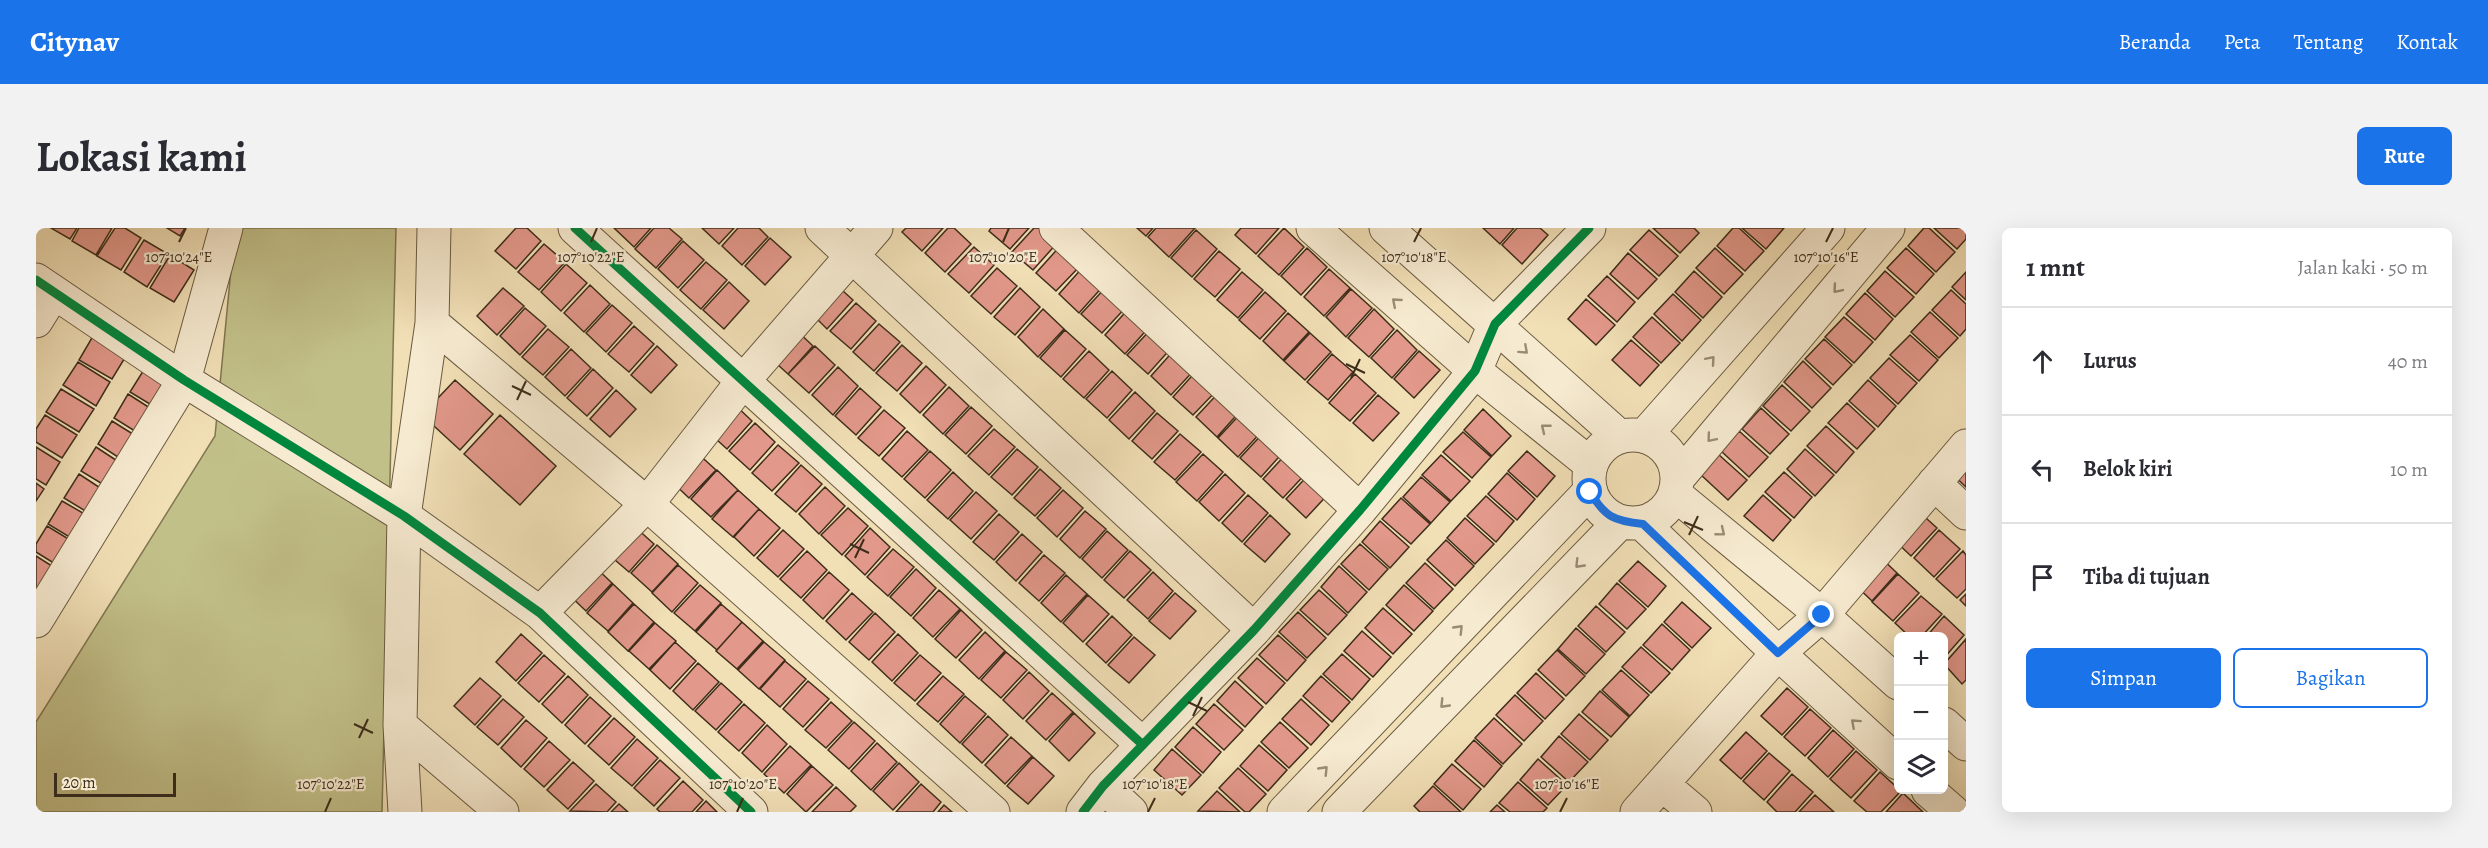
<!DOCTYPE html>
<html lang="id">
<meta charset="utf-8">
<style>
:root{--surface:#fff;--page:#f2f2f3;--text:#2b2b33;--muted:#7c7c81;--line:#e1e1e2;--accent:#1a73e8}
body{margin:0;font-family:Alegreya,serif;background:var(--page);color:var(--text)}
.controls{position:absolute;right:18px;bottom:18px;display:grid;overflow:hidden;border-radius:9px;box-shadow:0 6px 24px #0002}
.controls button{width:54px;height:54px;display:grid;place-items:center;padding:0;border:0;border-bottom:2px solid var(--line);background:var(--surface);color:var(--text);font:30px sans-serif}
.scale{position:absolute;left:18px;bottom:15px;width:122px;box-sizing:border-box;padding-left:6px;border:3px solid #3d2d1a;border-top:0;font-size:16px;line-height:21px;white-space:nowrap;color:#3d2d1a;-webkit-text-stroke:4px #f6ead0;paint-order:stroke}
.stop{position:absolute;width:18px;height:18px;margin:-14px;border:4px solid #1a73e8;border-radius:50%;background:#fff}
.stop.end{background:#1a73e8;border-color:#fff;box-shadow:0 2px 6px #0008}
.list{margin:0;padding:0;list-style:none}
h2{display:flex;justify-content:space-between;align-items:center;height:78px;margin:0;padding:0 24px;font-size:26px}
h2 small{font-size:20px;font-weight:400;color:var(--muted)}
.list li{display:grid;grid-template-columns:39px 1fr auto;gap:18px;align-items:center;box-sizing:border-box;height:108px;padding:0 24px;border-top:2px solid var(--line)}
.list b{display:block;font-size:22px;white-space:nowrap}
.list em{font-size:20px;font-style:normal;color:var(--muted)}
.actions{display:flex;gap:12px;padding:18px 24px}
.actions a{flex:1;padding:14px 0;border:2px solid var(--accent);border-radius:9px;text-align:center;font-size:21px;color:var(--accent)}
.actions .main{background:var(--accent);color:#fff}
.icon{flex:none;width:33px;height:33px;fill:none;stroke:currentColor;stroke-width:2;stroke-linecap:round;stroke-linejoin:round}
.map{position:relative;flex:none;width:1930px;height:584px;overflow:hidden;border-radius:9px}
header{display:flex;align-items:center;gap:36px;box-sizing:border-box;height:84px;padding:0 30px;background:var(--accent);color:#fff}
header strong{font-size:28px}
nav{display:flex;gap:33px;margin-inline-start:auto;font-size:21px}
.intro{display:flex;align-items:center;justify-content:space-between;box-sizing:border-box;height:144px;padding:0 36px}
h1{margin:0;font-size:42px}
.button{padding:15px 27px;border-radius:9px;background:var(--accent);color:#fff;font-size:21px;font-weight:700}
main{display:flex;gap:36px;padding:0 36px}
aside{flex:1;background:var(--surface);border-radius:9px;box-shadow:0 6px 24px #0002}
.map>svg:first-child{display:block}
.green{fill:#c2c089;stroke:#807652;stroke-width:1.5}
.building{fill:#e2988a;stroke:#3d2d1a;stroke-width:1.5}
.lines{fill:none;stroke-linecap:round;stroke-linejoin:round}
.street-casing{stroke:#6a5a41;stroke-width:35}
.street{stroke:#f6ead0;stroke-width:33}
.cycleway-casing{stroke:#f6ead0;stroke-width:13}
.cycleway{stroke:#00873e;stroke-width:9}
.oneway{stroke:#9a8c75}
.route{stroke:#1a73e8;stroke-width:8}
.ticks{fill:none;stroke:#3d2d1a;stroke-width:2}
.ticks-label{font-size:15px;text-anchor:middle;fill:#3d2d1a;stroke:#f6ead0;stroke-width:4.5;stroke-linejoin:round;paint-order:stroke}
</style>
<header>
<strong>Citynav</strong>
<nav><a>Beranda</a><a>Peta</a><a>Tentang</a><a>Kontak</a></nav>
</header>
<div class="intro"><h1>Lokasi kami</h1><a class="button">Rute</a></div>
<main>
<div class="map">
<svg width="1930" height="584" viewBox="0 0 1930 584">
<rect width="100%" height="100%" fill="#f1dfb6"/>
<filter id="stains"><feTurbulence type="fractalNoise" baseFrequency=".00333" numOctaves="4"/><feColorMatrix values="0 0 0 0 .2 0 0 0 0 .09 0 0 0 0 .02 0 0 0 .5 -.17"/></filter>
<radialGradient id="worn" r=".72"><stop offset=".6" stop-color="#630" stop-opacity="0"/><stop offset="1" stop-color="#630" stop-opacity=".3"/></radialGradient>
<!-- green -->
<path class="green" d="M199 0H360L346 584H0V494L179 208Z"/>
<!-- building -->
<path class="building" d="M15 0H41L34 11Z
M43 0H76L60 27 36 13Z
M79 0H89L105 10 85 42 61 28Z
M131 0H149L144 8Z
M480 0H491L505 13 480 41 459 23Z
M578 0H615L598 19Z
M618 0H633L646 11 620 40 599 21Z
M666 0H698L683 16Z
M702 0H723L732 9 706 37 686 18Z
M870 0H907L886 23 866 4Z
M912 0H918L935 16 909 44 889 25Z
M955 0H993L974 21 953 3Z
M998 0H1007L1022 14 997 42 976 24Z
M1101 0H1117L1110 8Z
M1120 0H1159L1133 29 1112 9Z
M1205 0H1243L1220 26 1199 7Z
M1248 0 1268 19 1243 47 1222 28Z
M1447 0H1478L1464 16Z
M1481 0H1504L1512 7 1486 36 1466 17Z
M1617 0H1658L1663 5 1644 25Z
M1697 0H1703L1728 23 1709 43 1681 18Z
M1706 0H1748L1730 21Z
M1888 0H1893L1919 24 1900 44 1872 18Z
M1898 0H1930V11L1921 21Z
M1160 2 1181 21 1156 49 1135 30Z
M1613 2 1642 28 1623 48 1594 22Z
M734 10 755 29 729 57 709 38Z
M108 12 132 26 111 59 88 44Z
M647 13 668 32 642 60 622 41Z
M508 16 529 34 503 62 482 44Z
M1026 16 1046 36 1020 63 1000 45Z
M938 19 958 37 933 65 912 46Z
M1271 20 1291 39 1265 67 1245 48Z
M1679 20 1707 46 1688 66 1660 40Z
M1870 20 1898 46 1880 66 1851 40Z
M1183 23 1204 41 1179 69 1158 51Z
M1592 25 1621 51 1602 71 1574 46Z
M134 27 158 42 138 74 114 60Z
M670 34 691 52 665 81 644 62Z
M530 36 551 55 525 83 505 64Z
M1048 38 1069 56 1043 85 1023 66Z
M961 40 981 58 955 86 935 68Z
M1293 41 1314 60 1288 88 1268 69Z
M1658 43 1686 69 1667 90 1639 64Z
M1849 43 1878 69 1859 89 1831 63Z
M1206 44 1227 62 1202 90 1181 72Z
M1930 44V72L1916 59Z
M1571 48 1599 74 1581 94 1552 68Z
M693 54 713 73 688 101 667 82Z
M797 54 817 72 791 101 771 81Z
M554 57 574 76 548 104 528 85Z
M1071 58 1092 77 1066 105 1045 86Z
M467 60 488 78 461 107 441 88Z
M984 60 1004 79 979 107 958 89Z
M1315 61 1336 80 1310 109 1290 89Z
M1915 62 1930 76V101L1924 108 1896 82Z
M1229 64 1250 83 1224 111 1203 92Z
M1829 65 1857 91 1839 112 1810 86Z
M1637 66 1665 92 1646 113 1618 86Z
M1550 71 1579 97 1560 117 1532 91Z
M820 75 840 93 815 121 794 103Z
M576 77 596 95 570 124 550 105Z
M1094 79 1115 97 1089 126 1069 107Z
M489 80 510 98 484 127 464 108Z
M1007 81 1028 101 1002 129 982 109Z
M1338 81 1358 101 1333 129 1312 110Z
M1894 84 1922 110 1903 130 1875 104Z
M1252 85 1273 104 1247 132 1227 113Z
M1616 89 1644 115 1625 135 1597 109Z
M1808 89 1837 114 1818 135 1789 109Z
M843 96 864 114 838 143 817 124Z
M598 98 618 116 593 144 572 126Z
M757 99 777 118 752 146 731 127Z
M1117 99 1137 118 1112 146 1091 127Z
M512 101 533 119 507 147 486 129Z
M1029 102 1050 121 1025 149 1004 130Z
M1361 102 1381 122 1356 150 1335 130Z
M1274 105 1295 124 1269 152 1248 133Z
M1874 107 1902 132 1883 153 1854 127Z
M57 108 90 128 76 151 43 132Z
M1788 111 1816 137 1797 157 1769 131Z
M1595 112 1623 137 1604 158 1576 132Z
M866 117 886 135 861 163 840 145Z
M621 118 641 137 615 165 595 147Z
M779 118 799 137 773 165 752 146Z
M1140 120 1161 139 1135 167 1115 148Z
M535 121 555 140 529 168 509 149Z
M1053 123 1073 142 1048 170 1027 151Z
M1383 123 1404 142 1378 170 1358 151Z
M1296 126 1317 144 1292 172 1271 154Z
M1853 130 1881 155 1862 176 1834 150Z
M1767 133 1795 160 1776 180 1748 154Z
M42 134 74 154 60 178 27 157Z
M890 138 910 157 884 185 864 166Z
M802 139 822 158 797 187 776 167Z
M109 140 142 161 127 184 94 164Z
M1163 140 1183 160 1157 187 1137 169Z
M557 141 577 160 551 188 531 170Z
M1076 143 1096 162 1071 190 1050 171Z
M1319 146 1340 165 1314 193 1293 175Z
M419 152 457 186 424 222 386 187Z
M1832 152 1860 178 1842 199 1813 173Z
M1746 157 1774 183 1755 203 1727 178Z
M913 159 933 178 907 206 887 187Z
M824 160 845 179 820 207 799 188Z
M25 161 58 181 43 204 10 184Z
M1186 161 1206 181 1181 209 1160 189Z
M580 162 600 181 574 209 554 191Z
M1099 164 1119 183 1093 211 1073 192Z
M92 166 125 187 110 210 78 190Z
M1342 167 1363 185 1337 213 1317 195Z
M696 174 716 193 691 221 670 202Z
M1811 175 1839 201 1821 221 1792 195Z
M935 179 956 198 930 226 909 207Z
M1725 180 1753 206 1734 226 1706 201Z
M1447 181 1475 208 1456 228 1428 202Z
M848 182 869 200 843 228 822 210Z
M1208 182 1228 201 1202 229 1182 210Z
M1121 185 1142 203 1116 231 1096 213Z
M9 187 41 207 26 230 0 214V201Z
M464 187 520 238 484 277 428 226Z
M76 193 108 213 94 237 62 216Z
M719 195 739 214 714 242 693 223Z
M1790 198 1818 224 1800 245 1771 218Z
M958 201 979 219 953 247 932 228Z
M1230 202 1250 221 1225 249 1204 230Z
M871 203 892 222 866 249 846 231Z
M1703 203 1732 229 1713 249 1685 223Z
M1427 204 1455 229 1436 250 1407 224Z
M1144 206 1165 224 1139 252 1118 234Z
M742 217 763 235 736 263 716 245Z
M0 219 24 234 10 257 0 251Z
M60 219 92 240 78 263 45 243Z
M981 221 1002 239 976 267 955 249Z
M1769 221 1798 247 1779 268 1751 241Z
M1930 221V259L1912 242Z
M659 223 680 242 653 270 633 251Z
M894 223 915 242 889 270 868 251Z
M1253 223 1273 242 1247 270 1227 251Z
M1491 223 1519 248 1501 269 1472 243Z
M1167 226 1187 244 1161 273 1140 254Z
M1682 226 1711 252 1692 272 1664 246Z
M1405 227 1434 253 1415 273 1386 247Z
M765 237 786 256 760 284 739 266Z
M1004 241 1025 260 999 288 978 270Z
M681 242 702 262 675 289 655 271Z
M1276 243 1296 262 1270 290 1250 271Z
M917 244 937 263 912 291 891 272Z
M1748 244 1776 269 1758 290 1729 264Z
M1471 245 1499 271 1481 292 1452 266Z
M43 246 75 267 61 290 28 270Z
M1189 246 1209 265 1183 293 1163 274Z
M1385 249 1414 274 1395 295 1367 269Z
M0 255 8 261 0 273Z
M789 259 809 278 783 306 763 286Z
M702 262 723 281 697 309 676 291Z
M1027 262 1047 280 1021 309 1001 290Z
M940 264 961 283 935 311 914 292Z
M1212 267 1232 285 1206 314 1186 295Z
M1727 267 1755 292 1737 313 1708 288Z
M1450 268 1478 293 1460 314 1431 288Z
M1365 270 1394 296 1375 316 1346 291Z
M26 273 59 292 45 316 12 296Z
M812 280 832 298 806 327 785 307Z
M723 281 744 300 718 328 698 309Z
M1880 281 1901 300 1875 328 1855 309Z
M1049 283 1070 301 1044 330 1024 311Z
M963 286 983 304 958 332 937 314Z
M1234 287 1254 306 1229 334 1208 316Z
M1429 290 1458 316 1439 336 1411 310Z
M1344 293 1373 319 1354 340 1326 314Z
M11 298 44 318 29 342 0 324V316Z
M598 298 618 316 593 344 572 326Z
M834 300 854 319 829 347 809 328Z
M747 302 768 321 742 349 721 330Z
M1903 302 1924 321 1898 349 1878 330Z
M1071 303 1092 322 1066 350 1046 331Z
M986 306 1006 324 980 353 960 334Z
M1410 312 1438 338 1419 358 1391 332Z
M1324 316 1352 341 1333 362 1305 336Z
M621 317 642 336 616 364 595 345Z
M857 321 878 339 852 368 831 349Z
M771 323 791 342 765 370 744 351Z
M1094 323 1115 342 1088 370 1068 352Z
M1927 323 1930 327V361L1921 370 1900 351Z
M1841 326 1861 345 1836 373 1815 353Z
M1008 327 1029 345 1003 373 983 355Z
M0 328 27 345 12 368 0 361Z
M1602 333 1630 358 1612 379 1583 353Z
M1389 335 1417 361 1398 381 1370 355Z
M556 336 576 355 550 383 530 364Z
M642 337 662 355 636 384 616 365Z
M1303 338 1331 364 1312 385 1285 359Z
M880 341 900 360 875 388 854 369Z
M793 344 813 362 787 391 767 372Z
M1117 344 1137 363 1112 391 1091 372Z
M1862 346 1883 365 1857 393 1836 374Z
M1030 347 1051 366 1025 394 1005 375Z
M1581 355 1610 381 1591 401 1563 376Z
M577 356 597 375 572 403 551 385Z
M664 357 685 375 659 403 638 385Z
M1368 357 1397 383 1378 403 1350 377Z
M903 362 924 381 897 409 877 390Z
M1283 362 1311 387 1292 407 1264 382Z
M816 365 837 384 810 412 790 393Z
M1139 365 1160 383 1134 411 1113 393Z
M1930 366V378L1924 372Z
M1052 367 1073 386 1047 414 1027 395Z
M1885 368 1906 386 1885 409H1874L1859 395Z
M1646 374 1675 400 1656 420 1628 394Z
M598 376 618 394 592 423 572 404Z
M685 376 706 394 681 422 660 404Z
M1560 378 1589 404 1570 424 1542 398Z
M1347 380 1376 406 1357 426 1329 400Z
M925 382 946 402 920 430 899 411Z
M1262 384 1290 410 1271 430 1243 404Z
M839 385 859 404 833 432 813 414Z
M1076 388 1096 407 1070 435 1050 416Z
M1908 388 1928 407 1908 430V409H1890Z
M706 394 727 413 701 441 680 423Z
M619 395 640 413 613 441 593 423Z
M1626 396 1654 422 1636 442 1607 417Z
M1540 400 1569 426 1550 446 1522 421Z
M1326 403 1355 429 1337 449 1308 423Z
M949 404 969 423 943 451 923 432Z
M485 406 506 425 480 453 460 434Z
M862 406 882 425 856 453 836 434Z
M1242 407 1270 432 1251 453 1223 427Z
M1098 409 1119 427 1093 455 1072 437Z
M1930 411V452L1926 456 1908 436Z
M639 414 660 433 634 461 614 442Z
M728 414 749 432 723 461 702 442Z
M1605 419 1634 445 1615 465 1586 439Z
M1521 422 1549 448 1530 468 1502 442Z
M970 424 991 442 965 470 945 452Z
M1306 426 1334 451 1316 472 1287 446Z
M508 427 529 446 503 474 482 455Z
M884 427 905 445 879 473 858 455Z
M1221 430 1249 455 1230 476 1202 450Z
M749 433 770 451 744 479 724 461Z
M662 435 683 454 657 482 637 463Z
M1585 442 1613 467 1594 488 1566 462Z
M993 444 1013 463 987 491 967 472Z
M1500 445 1528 471 1509 491 1481 465Z
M532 448 552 467 526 495 506 476Z
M907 448 928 466 902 494 881 476Z
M1285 448 1314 474 1296 494 1267 468Z
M444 450 465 468 439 497 418 478Z
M772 453 793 471 767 499 747 481Z
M1199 453 1227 479 1209 499 1181 473Z
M685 455 706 474 680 502 659 483Z
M1751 460 1772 479 1746 507 1725 488Z
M1564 463 1593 489 1575 509 1546 484Z
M1016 465 1037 484 1010 512 990 493Z
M1479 467 1507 493 1488 513 1460 487Z
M929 468 950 486 924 515 904 496Z
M554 469 575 488 549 516 529 497Z
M467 471 488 489 462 517 441 499Z
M1265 471 1293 497 1275 517 1246 491Z
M795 474 816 493 790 520 769 502Z
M708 476 729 495 703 523 682 504Z
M1178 476 1207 502 1188 522 1160 496Z
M1774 481 1795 500 1769 528 1748 509Z
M1038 485 1059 505 1033 533 1013 513Z
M1543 486 1572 512 1554 532 1525 506Z
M952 488 972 507 946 535 926 516Z
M578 490 599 509 573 537 552 518Z
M1458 490 1486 516 1467 536 1439 510Z
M490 492 511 510 485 539 465 520Z
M818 494 839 513 813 541 792 522Z
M1244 494 1272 520 1253 540 1225 514Z
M731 497 751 516 726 544 706 525Z
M1157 499 1185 524 1167 545 1139 519Z
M1797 502 1818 521 1792 549 1772 530Z
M1710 504 1731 523 1705 551 1684 532Z
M1523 508 1552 534 1533 554 1505 529Z
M975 509 996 528 969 556 949 537Z
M601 511 622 530 596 558 575 540Z
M1438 512 1466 538 1448 559 1419 533Z
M513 513 534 532 508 559 488 541Z
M841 515 861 534 835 562 815 543Z
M1223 517 1251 542 1232 563 1204 538Z
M754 518 775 537 748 565 728 546Z
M1136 521 1165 547 1146 567 1118 542Z
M1820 523 1841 542 1815 570 1794 551Z
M1733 525 1754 543 1728 572 1707 553Z
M997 529 1018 548 992 576 971 558Z
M1502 531 1531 557 1512 577 1484 552Z
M624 532 644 550 618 578 598 560Z
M537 534 558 553 532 581 511 562Z
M863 535 883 554 857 582 837 563Z
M1416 536 1445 561 1427 582 1398 556Z
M776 538 797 557 770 584 751 566Z
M1202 540 1230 566 1213 584H1209L1183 560Z
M1844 544 1865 563 1845 584H1831L1818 573Z
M1756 546 1777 564 1759 584H1741L1731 574Z
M647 553 667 572 656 584H624L621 581Z
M1482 554 1511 580 1507 584H1474L1463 575Z
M560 556 580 574 571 584 534 583Z
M885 556 905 574 897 584H860Z
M1397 558 1425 584H1384L1378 578Z
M800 559 820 578 814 584H776Z
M1181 563 1204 584 1162 583Z
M1867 565 1887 584H1850Z
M1779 567 1798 584H1763Z
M670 573 681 584H660Z
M583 576 592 584H575Z
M908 577 916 584H902Z
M1461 577 1469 584H1454Z"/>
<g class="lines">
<defs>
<path id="street" d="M539 0 1107 517
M786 0 1218 402
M1020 0 1324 282
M1277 0 1439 143 1554 236
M1350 0 1583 208
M0 52 148 152 368 288 504 385 715 584
M0 93 18 64
M396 95 611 276 957 584
M1553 251a44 44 0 1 1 88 0a44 44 0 1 1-88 0Z
M1609 207 1792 0
M1643 249 1852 0
M1898 255 1930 285
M1640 267 1786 387 1862 455
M1607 296 1742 425 1862 535
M504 385 611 276 707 153 840 0
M0 393 148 152 190 0
M1908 496 1930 516
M364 497 466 584
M1626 556 1659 584
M1067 558 1095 584
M1892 562 1917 584
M369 584 364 497 368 288 396 95 398 0
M1047 584 1067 558 1218 402 1324 282 1439 143 1459 96 1553 0
M1248 584 1554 263
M1303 584 1584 294
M1601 584 1742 425 1786 387 1930 218"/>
</defs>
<!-- street casing -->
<use href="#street" class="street-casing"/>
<!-- street -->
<use href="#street" class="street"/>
<defs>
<path id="cycleway" d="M539 0 1107 517
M0 52 148 152 368 288 504 385 715 584
M1047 584 1067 558 1218 402 1324 282 1439 143 1459 96 1553 0"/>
</defs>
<!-- cycleway casing -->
<use href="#cycleway" class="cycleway-casing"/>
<!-- cycleway -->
<use href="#cycleway" class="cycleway"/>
</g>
<!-- one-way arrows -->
<defs><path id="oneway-chevron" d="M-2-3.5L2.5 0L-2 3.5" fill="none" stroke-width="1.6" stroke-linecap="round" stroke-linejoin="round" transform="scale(1.5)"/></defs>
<g class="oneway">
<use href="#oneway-chevron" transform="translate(1801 61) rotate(130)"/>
<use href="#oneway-chevron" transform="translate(1360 74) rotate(-139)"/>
<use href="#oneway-chevron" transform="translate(1488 122) rotate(42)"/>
<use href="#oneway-chevron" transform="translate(1675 132) rotate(-49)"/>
<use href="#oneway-chevron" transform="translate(1509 200) rotate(-141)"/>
<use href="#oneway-chevron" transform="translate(1675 210) rotate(130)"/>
<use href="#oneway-chevron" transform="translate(1685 304) rotate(39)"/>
<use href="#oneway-chevron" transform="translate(1543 336) rotate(134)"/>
<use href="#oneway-chevron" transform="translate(1423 401) rotate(-46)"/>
<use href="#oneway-chevron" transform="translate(1408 476) rotate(134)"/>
<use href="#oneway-chevron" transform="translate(1819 495) rotate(-138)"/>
<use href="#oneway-chevron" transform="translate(1288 542) rotate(-46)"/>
</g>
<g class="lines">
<!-- route -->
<path class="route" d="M1554 264C1569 289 1578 293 1607 296L1742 425 1786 387"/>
</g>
<!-- ticks -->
<path class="ticks" d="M143 14 150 0M555 14 561 0M967 14 973 0M1378 14 1385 0M1790 14 1797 0M1310 136 1329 145M1315 150 1324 131M476 158 495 167M481 172 490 153M1648 294 1667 302M1653 307 1662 288M814 316 833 325M819 330 828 311M1152 474 1171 483M1157 488 1166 469M318 496 337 505M323 510 332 491M289 584 295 570M701 584 707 570M1112 584 1119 570M1524 584 1531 570"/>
<g class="ticks-label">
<text x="143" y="34">107°10'24"E</text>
<text x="555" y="34">107°10'22"E</text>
<text x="967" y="34">107°10'20"E</text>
<text x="1378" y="34">107°10'18"E</text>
<text x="1790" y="34">107°10'16"E</text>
<text x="295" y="561">107°10'22"E</text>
<text x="707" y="561">107°10'20"E</text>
<text x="1119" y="561">107°10'18"E</text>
<text x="1531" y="561">107°10'16"E</text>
</g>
<rect width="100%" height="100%" filter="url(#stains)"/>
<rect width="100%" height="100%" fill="url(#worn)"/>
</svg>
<div class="controls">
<button>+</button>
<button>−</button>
<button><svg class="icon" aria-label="layers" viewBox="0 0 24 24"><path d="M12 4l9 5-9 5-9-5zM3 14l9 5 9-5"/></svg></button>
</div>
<div class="scale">20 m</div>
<div class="stop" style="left:1554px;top:264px"></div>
<div class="stop end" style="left:1786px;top:387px"></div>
</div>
<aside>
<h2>1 mnt<small>Jalan kaki · 50 m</small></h2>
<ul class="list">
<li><svg class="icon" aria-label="ahead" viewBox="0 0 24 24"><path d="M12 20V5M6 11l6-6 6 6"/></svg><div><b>Lurus</b></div><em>40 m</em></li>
<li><svg class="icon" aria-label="left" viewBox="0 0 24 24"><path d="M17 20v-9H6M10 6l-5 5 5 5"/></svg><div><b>Belok kiri</b></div><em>10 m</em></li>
<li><svg class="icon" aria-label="arrive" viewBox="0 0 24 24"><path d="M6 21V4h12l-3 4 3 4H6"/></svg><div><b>Tiba di tujuan</b></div></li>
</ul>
<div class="actions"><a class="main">Simpan</a><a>Bagikan</a></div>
</aside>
</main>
